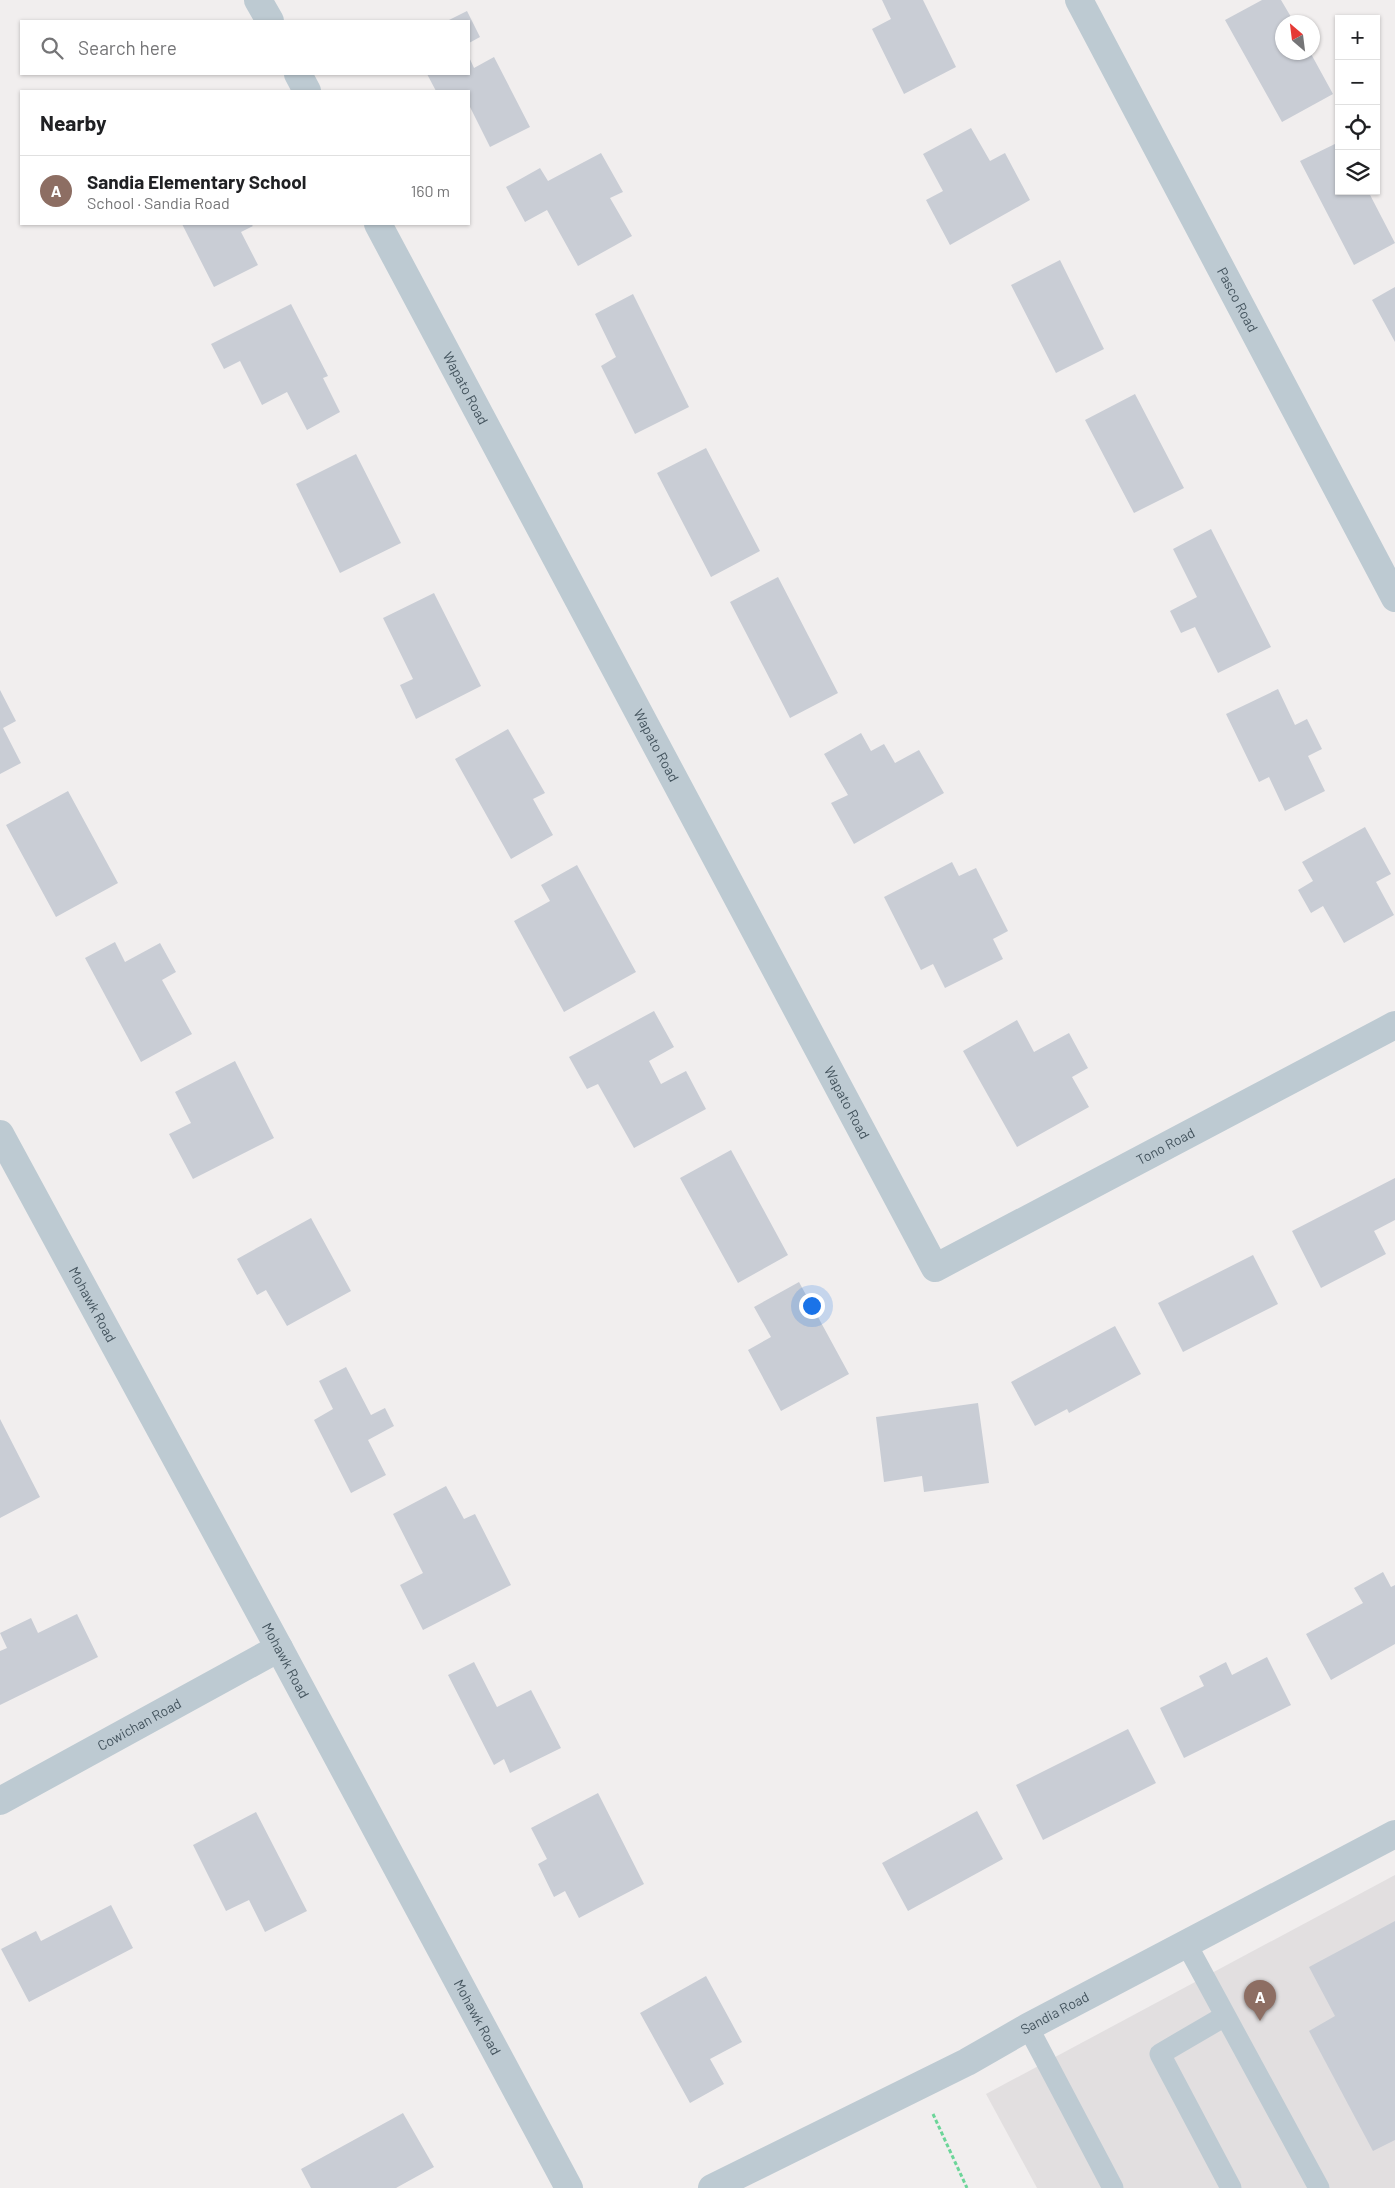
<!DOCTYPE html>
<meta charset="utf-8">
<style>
:root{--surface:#fff;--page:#f2f2f2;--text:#202124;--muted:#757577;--line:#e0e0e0;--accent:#1a73e8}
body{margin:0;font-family:Barlow,sans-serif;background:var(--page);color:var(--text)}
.controls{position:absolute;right:15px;top:15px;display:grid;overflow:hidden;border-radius:0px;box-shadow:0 1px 4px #0004}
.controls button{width:45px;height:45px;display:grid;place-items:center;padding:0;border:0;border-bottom:1px solid var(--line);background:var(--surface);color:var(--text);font:25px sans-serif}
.compass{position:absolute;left:1275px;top:15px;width:45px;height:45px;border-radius:50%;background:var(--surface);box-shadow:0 1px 4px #0004;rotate:332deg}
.you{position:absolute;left:811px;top:1305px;width:18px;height:18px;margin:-12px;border:4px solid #fff;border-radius:50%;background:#1a73e8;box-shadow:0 0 0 8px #1a73e833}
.badge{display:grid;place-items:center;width:32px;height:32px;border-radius:50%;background:var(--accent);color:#fff;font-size:16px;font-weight:700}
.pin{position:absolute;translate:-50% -41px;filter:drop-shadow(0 1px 2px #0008)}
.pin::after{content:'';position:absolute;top:26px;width:18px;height:15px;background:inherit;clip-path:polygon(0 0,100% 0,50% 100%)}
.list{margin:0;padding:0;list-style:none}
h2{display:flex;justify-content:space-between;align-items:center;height:65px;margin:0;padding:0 20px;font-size:21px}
h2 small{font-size:16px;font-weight:400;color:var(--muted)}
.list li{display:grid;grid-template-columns:32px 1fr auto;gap:15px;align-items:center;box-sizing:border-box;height:70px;padding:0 20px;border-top:1px solid var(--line)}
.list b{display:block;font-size:19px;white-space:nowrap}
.list p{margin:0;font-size:16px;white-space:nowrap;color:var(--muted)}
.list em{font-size:16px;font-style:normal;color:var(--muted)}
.icon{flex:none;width:28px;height:28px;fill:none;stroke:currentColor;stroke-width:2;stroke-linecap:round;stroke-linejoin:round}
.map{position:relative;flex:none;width:1395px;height:2188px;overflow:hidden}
.search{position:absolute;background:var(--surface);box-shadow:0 1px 4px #0004;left:20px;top:20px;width:450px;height:55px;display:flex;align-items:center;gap:12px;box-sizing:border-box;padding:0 18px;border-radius:0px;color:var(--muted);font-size:19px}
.panel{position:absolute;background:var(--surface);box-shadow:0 1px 4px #0004;left:20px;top:90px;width:450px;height:135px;border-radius:0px}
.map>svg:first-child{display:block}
.education{fill:#e2dfe0}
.building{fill:#c9cdd5}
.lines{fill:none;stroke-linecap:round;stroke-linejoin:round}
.path{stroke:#6cd599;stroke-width:3;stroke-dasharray:4 2.5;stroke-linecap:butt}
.service{stroke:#bdcad2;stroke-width:21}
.minor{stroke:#bdcad2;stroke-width:28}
.labels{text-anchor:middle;stroke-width:5;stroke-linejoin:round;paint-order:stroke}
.street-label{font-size:14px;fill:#44545e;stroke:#fff}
</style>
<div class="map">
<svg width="1395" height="2188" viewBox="0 0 1395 2188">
<rect width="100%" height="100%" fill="#f1eeee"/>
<!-- education -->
<path class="education" d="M1395 1875V2188H1037L986 2094Z"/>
<!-- building -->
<path class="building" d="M882 0H923L956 67 904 94 872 29 891 19Z
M1262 0H1281L1294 22H1282V52H1310L1333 94 1282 122 1225 20Z
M467 11 480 37 469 43V21H447Z
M469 57 474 68 494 57 530 127 490 147 469 105V91H436L427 74H469Z
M971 128 990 161 1005 153 1030 200 950 245 926 200 943 191 923 154Z
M1339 142V191H1368L1395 243 1354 265 1300 161Z
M601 153 623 192 610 198 632 236 578 266 547 210 525 222 506 187 540 168 548 181Z
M182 224H251L253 226 241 232 258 265 214 287Z
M1060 260 1104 349 1056 373 1011 285Z
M1395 287V342L1372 300Z
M633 294 689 407 635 434 601 366 616 357 595 314Z
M291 304 328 376 323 378 340 412 307 430 287 392 262 405 240 361 224 369 211 344Z
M1135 394 1184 488 1134 513 1085 420Z
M706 448 760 551 711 577 657 473Z
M356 454 401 543 340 573 296 484Z
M1211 529 1271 647 1218 673 1195 627 1181 633 1170 611 1197 597 1173 549Z
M778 577 838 693 790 718 730 602Z
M434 593 481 686 416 719 400 685 413 679 383 618Z
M1278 689 1295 725 1307 719 1322 749 1308 756 1325 791 1285 811 1269 777 1259 782 1226 714Z
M0 690 16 721 3 728 21 763 0 774Z
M508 729 545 793 533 799 553 835 511 859 455 759Z
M861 733 871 751 884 744 895 763 919 750 944 793 854 844 831 803 848 795 824 754Z
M68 791 118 883 56 917 6 825Z
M1365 827 1391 874 1376 882 1394 915 1344 943 1323 906 1311 913 1298 890 1313 881 1302 862Z
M952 862 959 876 976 868 1008 931 993 939 1003 959 945 988 933 964 921 970 884 897Z
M577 865 636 972 564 1012 514 921 550 901 541 885Z
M115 942 125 962 160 943 176 972 162 980 192 1034 141 1062 85 958Z
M654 1011 674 1047 649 1061 661 1084 686 1071 706 1109 634 1148 598 1084 587 1089 569 1057Z
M1017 1020 1034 1052 1069 1033 1088 1068 1072 1077 1089 1107 1017 1147 963 1051Z
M235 1061 274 1138 193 1179 169 1134 191 1123 175 1092Z
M731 1150 788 1255 738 1283 680 1178Z
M1395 1178V1220L1374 1231 1386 1254 1321 1288 1292 1231Z
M311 1218 351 1291 287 1326 266 1290 257 1295 237 1259Z
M1253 1255 1278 1304 1183 1352 1158 1303Z
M799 1282 849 1374 781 1411 748 1350 771 1337 754 1307Z
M1115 1326 1141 1374 1069 1413 1067 1409 1035 1426 1011 1382Z
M346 1367 371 1415 385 1408 394 1426 368 1440 386 1475 351 1493 314 1420 333 1409 319 1381Z
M978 1403 989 1483 924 1492 922 1476 884 1482 876 1417Z
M0 1419 40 1497 0 1518Z
M446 1486 464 1519 475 1514 511 1585 423 1630 400 1585 423 1573 393 1514Z
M1383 1572 1391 1587 1395 1585V1644L1331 1680 1306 1634 1363 1603 1354 1588Z
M77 1614 98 1657 0 1705V1651L7 1648 0 1633 31 1618 38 1633Z
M1267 1657 1291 1705 1184 1758 1160 1708 1204 1686 1199 1676 1226 1662 1232 1675Z
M474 1662 497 1707 531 1690 561 1748 510 1773 504 1759 494 1765 448 1675Z
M1128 1729 1156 1783 1043 1840 1016 1785Z
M598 1793 644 1884 579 1918 565 1891 554 1897 538 1864 547 1859 531 1828Z
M977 1811 1003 1859 908 1911 882 1863Z
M256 1812 307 1911 265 1932 249 1900 226 1911 193 1845Z
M111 1905 133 1948 29 2002 1 1949 36 1931 41 1941Z
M1395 1921V2140L1373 2151 1309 2031 1335 2016 1309 1967Z
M706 1976 742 2042 710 2059 724 2084 690 2103 640 2013Z
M403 2113 434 2167 396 2188H311L301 2169Z"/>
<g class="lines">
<!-- path -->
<path class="path" d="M933 2114 967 2188"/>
<!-- service -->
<path class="service" d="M1187 1945 1319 2188
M1225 2016 1160 2054 1231 2188
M1028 2027 1113 2188"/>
<!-- minor -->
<g class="minor">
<path d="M258 0 270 21"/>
<path id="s1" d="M1079 0 1395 598"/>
<path d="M298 74 307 91"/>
<path id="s2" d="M378 224 935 1268 1395 1025"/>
<path id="s3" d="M0 1134 279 1648 569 2188"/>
<path id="s4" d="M0 1801 279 1648"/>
<path id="s5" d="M712 2188 967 2062 1028 2027 1395 1834"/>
</g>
</g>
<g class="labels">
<!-- street labels -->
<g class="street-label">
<text dy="5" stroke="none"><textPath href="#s1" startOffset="339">Pasco Road</textPath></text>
<text dy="5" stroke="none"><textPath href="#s2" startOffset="186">Wapato Road</textPath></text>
<text dy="5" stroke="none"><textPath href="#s2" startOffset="591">Wapato Road</textPath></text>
<text dy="5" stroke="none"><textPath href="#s2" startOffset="996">Wapato Road</textPath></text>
<text dy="5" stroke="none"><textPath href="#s2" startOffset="1444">Tono Road</textPath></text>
<text dy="5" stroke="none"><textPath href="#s3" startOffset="194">Mohawk Road</textPath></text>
<text dy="5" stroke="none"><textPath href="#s3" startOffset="599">Mohawk Road</textPath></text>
<text dy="5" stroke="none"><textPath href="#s4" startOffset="159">Cowichan Road</textPath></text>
<text dy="5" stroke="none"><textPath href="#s5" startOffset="385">Sandia Road</textPath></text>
<text dy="5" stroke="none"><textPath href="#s3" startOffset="1004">Mohawk Road</textPath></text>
</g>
</g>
</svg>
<div class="controls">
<button>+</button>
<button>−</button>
<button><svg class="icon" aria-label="locate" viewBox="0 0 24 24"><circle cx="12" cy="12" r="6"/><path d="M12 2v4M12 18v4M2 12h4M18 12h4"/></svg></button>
<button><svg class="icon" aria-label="layers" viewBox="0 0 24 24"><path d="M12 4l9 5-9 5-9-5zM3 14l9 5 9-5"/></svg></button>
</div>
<svg class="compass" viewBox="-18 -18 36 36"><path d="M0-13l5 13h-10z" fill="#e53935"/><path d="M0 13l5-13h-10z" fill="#757577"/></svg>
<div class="you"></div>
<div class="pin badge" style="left:1260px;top:2021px;background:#8d6e63">A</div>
<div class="search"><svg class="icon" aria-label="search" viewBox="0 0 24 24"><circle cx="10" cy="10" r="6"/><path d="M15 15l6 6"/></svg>Search here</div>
<section class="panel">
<h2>Nearby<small></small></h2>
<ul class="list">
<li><span class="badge" style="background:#8d6e63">A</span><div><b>Sandia Elementary School</b><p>School · Sandia Road</p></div><em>160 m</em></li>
</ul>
</section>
</div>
